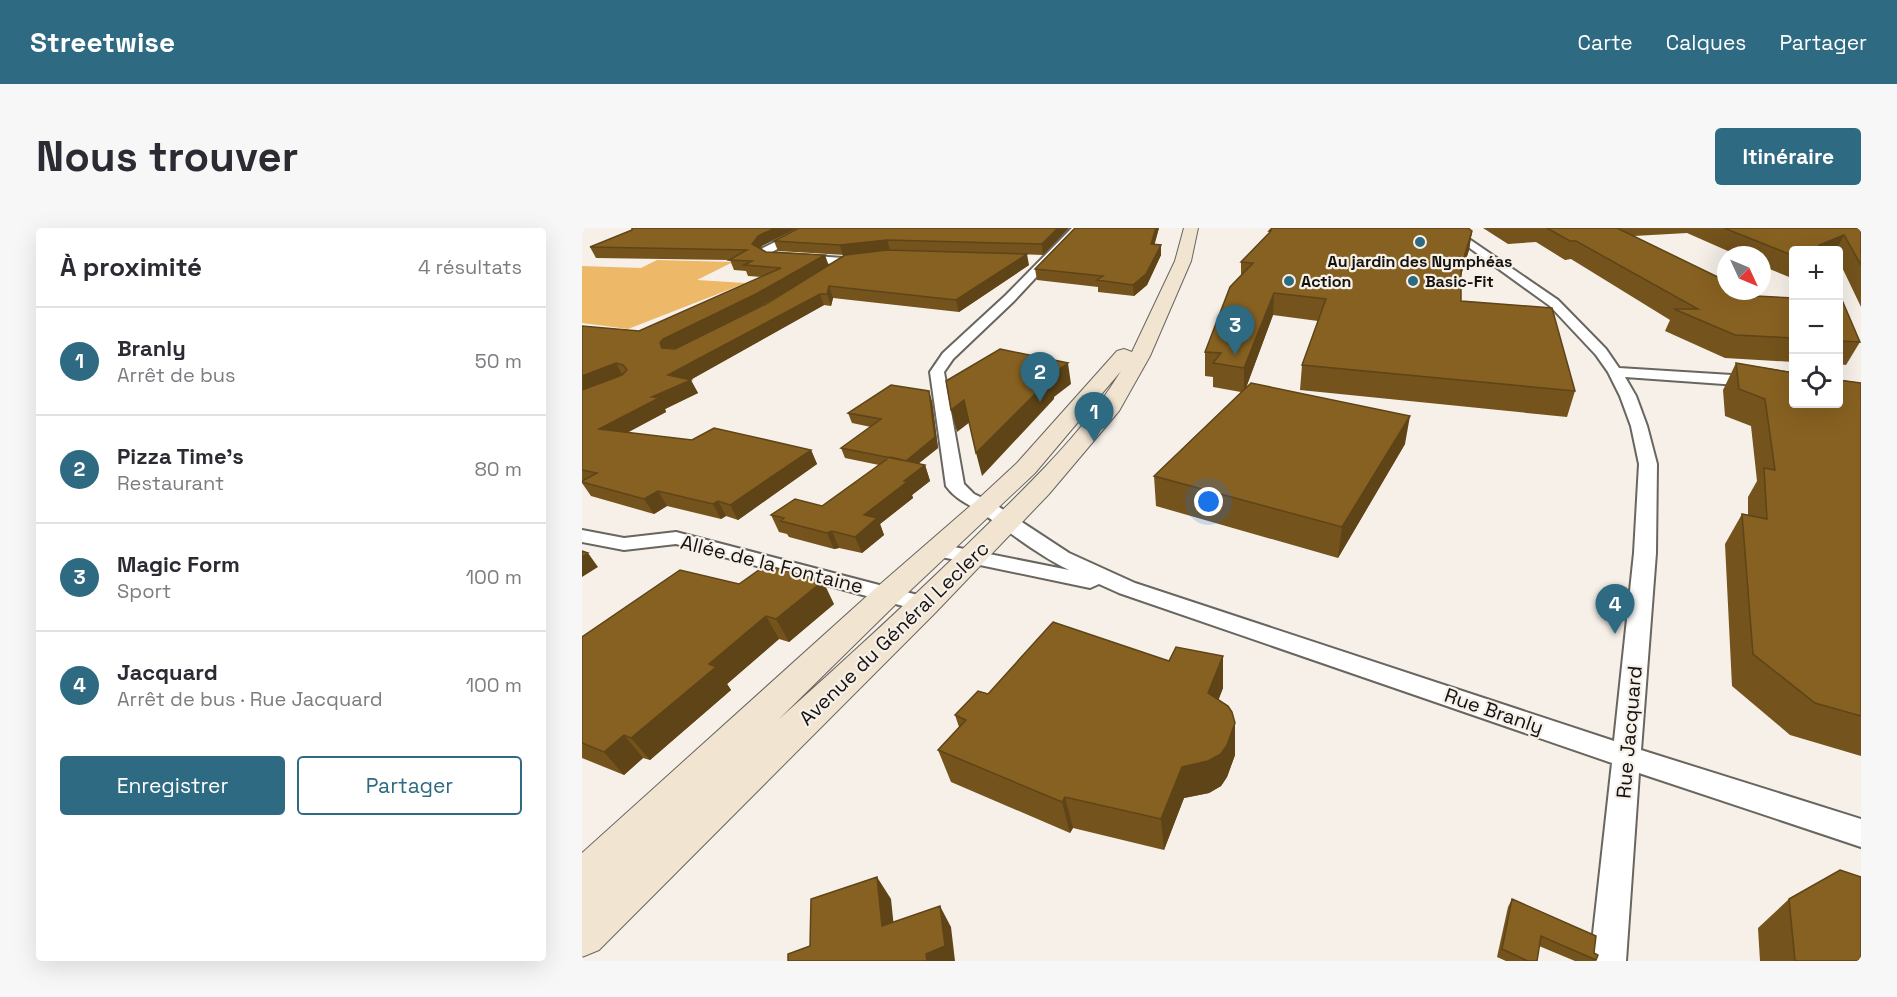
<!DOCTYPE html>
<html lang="fr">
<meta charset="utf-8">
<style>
:root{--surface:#fff;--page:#f7f7f7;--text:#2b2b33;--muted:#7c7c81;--line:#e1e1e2;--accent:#2e6a81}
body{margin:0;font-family:"Space Grotesk",sans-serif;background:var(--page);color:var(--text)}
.controls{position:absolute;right:18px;top:18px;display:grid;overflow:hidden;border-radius:6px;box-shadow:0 6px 24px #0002}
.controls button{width:54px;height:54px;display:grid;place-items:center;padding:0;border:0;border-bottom:2px solid var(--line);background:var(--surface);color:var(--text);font:30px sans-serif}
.compass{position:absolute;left:1135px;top:18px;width:54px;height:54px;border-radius:50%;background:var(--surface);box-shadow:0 6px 24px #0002;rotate:134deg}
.you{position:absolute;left:627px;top:274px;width:21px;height:21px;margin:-15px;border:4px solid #fff;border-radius:50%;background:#1a73e8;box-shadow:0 0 0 9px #1a73e833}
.badge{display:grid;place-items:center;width:39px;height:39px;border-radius:50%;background:var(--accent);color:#fff;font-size:20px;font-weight:700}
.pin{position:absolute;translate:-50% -50px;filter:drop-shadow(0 2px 3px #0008)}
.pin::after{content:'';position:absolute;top:32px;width:21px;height:18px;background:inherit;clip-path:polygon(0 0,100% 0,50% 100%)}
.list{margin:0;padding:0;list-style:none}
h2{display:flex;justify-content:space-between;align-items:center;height:78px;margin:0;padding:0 24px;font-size:26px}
h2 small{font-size:20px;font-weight:400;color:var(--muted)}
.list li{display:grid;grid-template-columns:39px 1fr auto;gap:18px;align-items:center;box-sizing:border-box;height:108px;padding:0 24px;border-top:2px solid var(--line)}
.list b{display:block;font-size:22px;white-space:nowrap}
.list p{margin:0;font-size:20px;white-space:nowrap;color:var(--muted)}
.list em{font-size:20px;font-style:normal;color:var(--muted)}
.actions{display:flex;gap:12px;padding:18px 24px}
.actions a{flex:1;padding:14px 0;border:2px solid var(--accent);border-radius:6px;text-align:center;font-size:21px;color:var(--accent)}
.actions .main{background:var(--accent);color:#fff}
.icon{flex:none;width:33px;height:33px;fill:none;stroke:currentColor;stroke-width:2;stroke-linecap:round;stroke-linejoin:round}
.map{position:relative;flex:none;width:1279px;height:733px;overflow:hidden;border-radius:6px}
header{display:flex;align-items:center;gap:36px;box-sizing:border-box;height:84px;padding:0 30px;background:var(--accent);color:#fff}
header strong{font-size:28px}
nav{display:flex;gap:33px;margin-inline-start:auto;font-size:21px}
.intro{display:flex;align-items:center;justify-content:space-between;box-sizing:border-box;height:144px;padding:0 36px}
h1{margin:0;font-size:42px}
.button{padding:15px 27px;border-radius:6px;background:var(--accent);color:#fff;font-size:21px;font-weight:700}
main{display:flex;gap:36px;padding:0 36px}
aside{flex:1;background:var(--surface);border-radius:6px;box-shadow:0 6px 24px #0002}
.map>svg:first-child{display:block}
.forest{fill:#edb868}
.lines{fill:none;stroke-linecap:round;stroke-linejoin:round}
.street-casing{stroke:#69655f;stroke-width:4}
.secondary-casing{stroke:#69655f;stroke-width:2}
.street{fill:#fff;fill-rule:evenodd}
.secondary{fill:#f1e4d1;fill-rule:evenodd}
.wall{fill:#74531c;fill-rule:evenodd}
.shaded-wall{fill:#5e4417}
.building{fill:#876121;stroke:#5e4417;stroke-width:1.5}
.poi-dot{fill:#2e6a81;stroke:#f6f0e9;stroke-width:2}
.labels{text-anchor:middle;stroke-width:4.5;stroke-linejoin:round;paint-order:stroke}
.far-poi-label{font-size:16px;font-weight:bold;fill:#141210;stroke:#f6f0e9;text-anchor:start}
.street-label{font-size:20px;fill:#141210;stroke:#f6f0e9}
</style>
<header>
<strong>Streetwise</strong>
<nav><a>Carte</a><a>Calques</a><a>Partager</a></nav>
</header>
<div class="intro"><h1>Nous trouver</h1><a class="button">Itinéraire</a></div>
<main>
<aside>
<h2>À proximité<small>4 résultats</small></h2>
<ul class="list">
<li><span class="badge">1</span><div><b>Branly</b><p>Arrêt de bus</p></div><em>50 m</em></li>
<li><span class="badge">2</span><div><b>Pizza Time's</b><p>Restaurant</p></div><em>80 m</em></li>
<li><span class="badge">3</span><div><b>Magic Form</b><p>Sport</p></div><em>100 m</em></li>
<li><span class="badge">4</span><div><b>Jacquard</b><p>Arrêt de bus · Rue Jacquard</p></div><em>100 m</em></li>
</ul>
<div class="actions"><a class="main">Enregistrer</a><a>Partager</a></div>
</aside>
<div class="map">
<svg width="1279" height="733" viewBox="0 0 1279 733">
<rect width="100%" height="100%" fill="#f6f0e9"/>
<!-- forest -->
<path class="forest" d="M75 32 151 34 115 52 164 55 46 101 0 95V38L59 40Z"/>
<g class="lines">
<defs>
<path id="street" d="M221 0H234L188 25 261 30 285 26 290 29C276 40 189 37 176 26L181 20Z
M490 0H500L432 73 371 131 362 144 382 256 392 266 411 275 487 325 553 355 1032 513 1052 325 1057 236 1049 198 1038 168 1026 144 1014 127 968 78 860 0H871L976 72 1024 121 1037 140 1212 151V161L1043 149 1054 168 1065 198 1075 236 1074 325 1059 522 1279 591V619L1057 545 1044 733H1008L1030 535 537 365 517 356 508 360 350 327 347 322 350 317 357 316 487 342C456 327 429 305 400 285 387 276 374 272 364 258L348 144 361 125 424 67Z
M0 302 42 310 94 304 351 371 354 376 351 381 343 384 94 316 42 322 0 314Z"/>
<path id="secondary" d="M602 0H616L609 33 568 128 537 183 467 266 354 384 17 722 0 729V625L295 359 394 273 435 235 535 123 542 121 550 124 593 33ZM539 143C502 204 449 254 399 303 333 368 265 430 196 492L317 373 453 245Z"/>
</defs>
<!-- street casing -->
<use href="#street" class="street-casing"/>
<!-- secondary casing -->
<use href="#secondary" class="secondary-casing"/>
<!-- street -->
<use href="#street" class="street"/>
<!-- secondary -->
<use href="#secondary" class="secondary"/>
</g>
<!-- wall -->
<path class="wall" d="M217 0H487L461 27 307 22 447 37 377 84 251 70 249 78 242 77 108 152 116 165 83 181 84 184 45 205 110 212 229 222 235 236 156 292 144 288 139 291 85 278 72 286 9 268 0 255V98L57 103 180 49 166 48 164 43 152 42 148 32 14 30 8 19 180 18 178 21 184 24 247 38 263 27 196 23 192 13ZM239 42 184 76 93 121 179 78Z
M577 0 572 16 579 17V27L565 57 552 68 516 64V59L455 52 453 41Z
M901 0H1279V79L1257 33V22H1212V51L1180 38V27H1155L1105 5 1052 8 1174 68 1212 70V134L1143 130 1083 103 1088 92 989 31 983 32 954 14 926 16Z
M687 3H890L887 22 879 47V73L993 163 985 189 718 162 720 137 736 93 691 87 664 160 823 216 756 330 574 278 572 248 659 164 631 159V149L623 148V124L659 48V34L687 6Z
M1257 72 1278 114 1264 137 1257 136Z
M1154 135 1279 155V528L1208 507 1150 458 1143 316 1160 286 1166 287V269L1175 253 1169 198 1143 188 1141 162Z
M350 173 356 220 336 236 343 237 348 253 330 267 331 270 298 296 302 307 280 325 257 320 252 321 207 309 205 306 197 304 189 287 240 278 297 237 263 230 259 220 289 199 270 195 266 185Z
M252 376 207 414 197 411 145 456 149 462 68 532 61 530 42 547 0 530V409Z
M641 428V460L636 472 653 527 645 549 639 558 627 565 602 570 582 622 491 600 488 605 369 554 356 522 377 499 373 487 406 466 587 433Z
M930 671 1012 725 1014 732 1013 733H993L957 718 955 733H924L915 729 926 679Z
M1207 671 1279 733H1178L1176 700Z"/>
<!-- shaded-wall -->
<path class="shaded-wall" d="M193 0H216L180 18 174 26 170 16 176 8Z
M476 0H487L461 27 460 16Z
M574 0H577L570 26 569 16Z
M890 3 887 22 875 60 879 39Z
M1262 7 1254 22H1235L1237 17Z
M305 12 308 22 261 28 258 17Z
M579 17V27L565 57 552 68 551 57Z
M445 26 447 37 377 84 374 72Z
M243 27 247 38 179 78 87 124 80 120 78 115 81 111Z
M247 58 251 70 249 78 245 66Z
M692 65 691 87 662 165V140Z
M238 66 242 77 103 155 109 152 116 165 83 181 84 184 25 215 17 201 70 169 86 147Z
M34 135 41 148 0 165V148Z
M486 135 489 156 472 169V171L400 248 394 225 466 149Z
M347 163 350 173 356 220 327 243 323 233Z
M382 172 388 194 375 204 369 182Z
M828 188 823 216 756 330 760 299Z
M229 222 235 236 156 292 148 277Z
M343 237 348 253 330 267 331 270 298 296 302 307 280 325 273 309 282 287 322 253Z
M76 263 85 278 72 286 62 271Z
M136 273 144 288 139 291 131 276Z
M250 303 257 320 252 321 245 305Z
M6 325 16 339 0 349V329Z
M241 353 252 376 207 414 194 391Z
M184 388 197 411 145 456 149 462 68 532 49 510 127 436Z
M641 428V460L627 497 626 465Z
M653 495V527L645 549 639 558 627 565 602 570 582 622 579 591 600 539Z
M42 507 61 530 42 547 22 524Z
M483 569 491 600 488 605 480 574Z
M295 649 309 671 314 719 300 698Z
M358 678 369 699 373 733H345L344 726Z"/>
<!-- building -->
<path class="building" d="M50 0H193L176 8 170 16 184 24 243 27 174 66 81 111 78 115 80 120 93 121 184 76 263 27 305 22 445 26 374 72 247 58 245 66H238L86 147 109 152 70 169 77 170 17 201 110 212 132 200 229 222 148 277 136 273 131 276 76 263 62 271 0 254V253L15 245 0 242V162L40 147 45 142 41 137 34 135 0 148V98L57 103 199 40 162 37 170 33 147 32 165 22 8 19 50 2Z
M217 0H476L460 16 305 12 258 17 192 13Z
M493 0H574L569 16 579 17 564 46 551 57 515 52 521 48 453 41Z
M690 0H886L890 3 879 39V73L970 80 993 163 720 137 744 71 692 65 662 140 631 135 639 125 623 124 648 59 671 35 659 34 689 3H687Z
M965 0H1035L1144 53V63H1164L1174 68 1212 70V110L1153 107 1092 81H1116L994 13H988Z
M1142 0H1279V37L1262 7 1237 17 1240 22H1212V28Z
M1257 72H1260L1278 114 1257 113Z
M418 121 486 135 466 149 469 150 394 225 382 172 369 182 364 153Z
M1154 135 1212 145V176H1257V152L1279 155V488L1233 475 1171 426 1160 286 1185 291 1182 240 1193 242 1183 171 1157 161Z
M669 155 828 188 760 299 572 248Z
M309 157 347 163 353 209 324 233 259 220 299 191 266 185Z
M308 229 343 237 322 253 325 254 282 287 295 290 273 309 250 303 245 305 199 293 202 290 189 287 213 271 240 278Z
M0 323 6 325 0 329Z
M184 337 241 353 194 391 184 388 127 436 134 439 49 510 42 507 22 524 0 515V409L98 342 157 356Z
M471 394 587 433 594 419 641 428 626 465 646 478 650 484 653 495 645 517 639 526 626 533 600 539 579 591 483 569 480 574 356 522 384 492 373 487 396 463 406 466Z
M1258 642 1279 649V733H1213L1207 671Z
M295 649 300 698 358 678 363 718 344 726 345 733H206V726L228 718 229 671Z
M930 671 1014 708 1012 725 1016 727 1014 732 959 708 955 733H946L920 721Z"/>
<!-- markers -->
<g class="poi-dot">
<circle cx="838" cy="14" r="6"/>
<circle cx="707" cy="53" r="6"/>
<circle cx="831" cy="53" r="6"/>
</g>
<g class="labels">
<!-- far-poi labels -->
<g class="far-poi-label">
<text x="838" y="39" text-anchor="middle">Au jardin des Nymphéas</text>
<text x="719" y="59">Action</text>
<text x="843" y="59">Basic-Fit</text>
</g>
<!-- street labels -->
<g class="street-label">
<text transform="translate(190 336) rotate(14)" y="7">Allée de la Fontaine</text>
<text transform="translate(312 405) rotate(-44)" y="7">Avenue du Général Leclerc</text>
<text transform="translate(912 483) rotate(19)" y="7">Rue Branly</text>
<text transform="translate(1047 504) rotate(-85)" y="7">Rue Jacquard</text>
</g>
</g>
</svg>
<div class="controls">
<button>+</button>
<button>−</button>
<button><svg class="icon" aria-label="locate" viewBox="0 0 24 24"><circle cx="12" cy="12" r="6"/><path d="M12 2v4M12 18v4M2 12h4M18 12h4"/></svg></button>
</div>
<svg class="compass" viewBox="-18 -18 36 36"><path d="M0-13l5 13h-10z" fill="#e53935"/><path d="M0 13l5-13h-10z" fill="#7c7c81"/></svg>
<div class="you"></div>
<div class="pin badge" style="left:512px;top:214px">1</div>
<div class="pin badge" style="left:458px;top:174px">2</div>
<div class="pin badge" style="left:653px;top:127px">3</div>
<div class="pin badge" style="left:1033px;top:406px">4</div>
</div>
</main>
